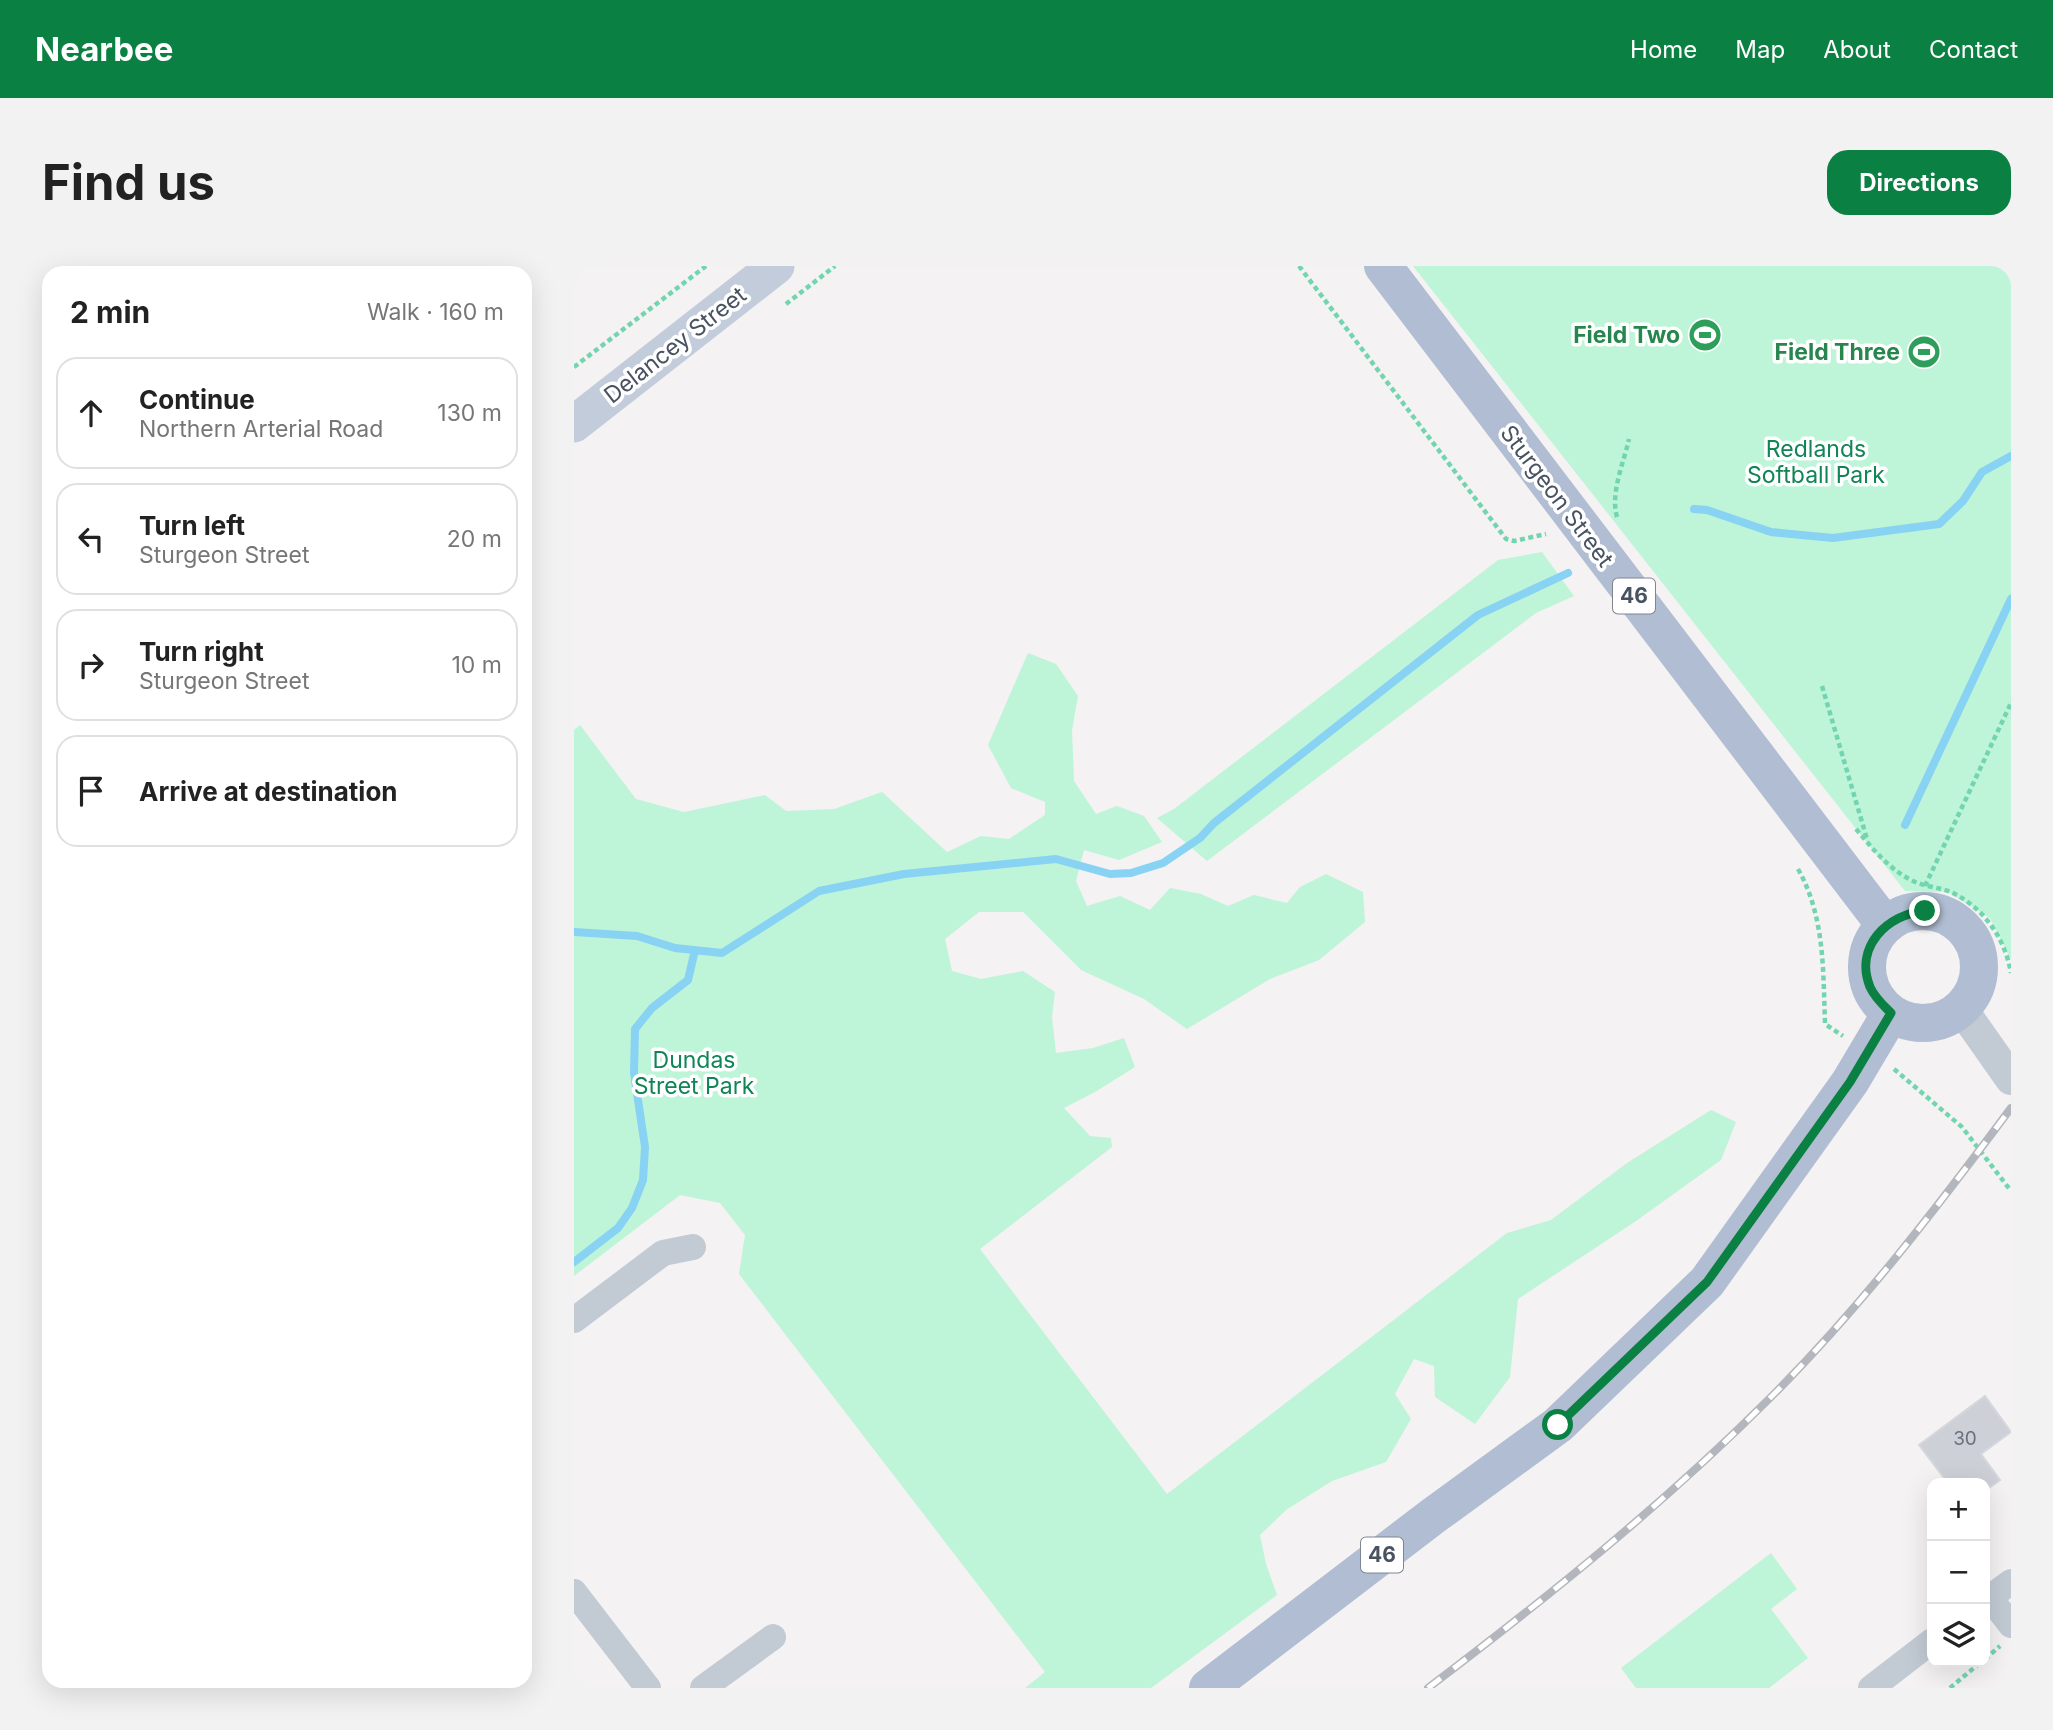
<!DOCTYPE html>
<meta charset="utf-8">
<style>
:root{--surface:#fff;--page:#f2f2f2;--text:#222;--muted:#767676;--line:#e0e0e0;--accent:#0b8043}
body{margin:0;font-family:Inter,sans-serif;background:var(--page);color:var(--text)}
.controls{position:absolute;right:21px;bottom:21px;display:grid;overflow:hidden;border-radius:14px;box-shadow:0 7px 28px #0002}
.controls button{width:63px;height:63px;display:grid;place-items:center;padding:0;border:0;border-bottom:2px solid var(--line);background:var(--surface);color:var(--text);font:35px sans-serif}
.stop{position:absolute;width:21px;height:21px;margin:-16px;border:5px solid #0b8043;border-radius:50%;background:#fff}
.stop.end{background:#0b8043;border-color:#fff;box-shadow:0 2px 7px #0008}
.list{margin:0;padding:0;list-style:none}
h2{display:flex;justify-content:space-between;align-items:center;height:91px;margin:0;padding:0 28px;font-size:30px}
h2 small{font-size:23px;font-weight:400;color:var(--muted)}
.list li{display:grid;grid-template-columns:46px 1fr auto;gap:21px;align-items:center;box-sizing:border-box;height:112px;margin:0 14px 14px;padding:0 14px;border:2px solid var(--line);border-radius:21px}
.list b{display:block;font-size:26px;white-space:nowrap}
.list p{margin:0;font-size:23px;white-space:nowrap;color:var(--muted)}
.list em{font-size:23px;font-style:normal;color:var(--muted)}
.icon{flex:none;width:38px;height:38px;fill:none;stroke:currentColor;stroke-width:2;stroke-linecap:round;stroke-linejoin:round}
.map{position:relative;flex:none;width:1437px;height:1422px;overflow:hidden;border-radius:21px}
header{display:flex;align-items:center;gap:42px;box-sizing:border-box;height:98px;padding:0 35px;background:var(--accent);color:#fff}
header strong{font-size:33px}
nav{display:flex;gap:38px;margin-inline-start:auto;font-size:24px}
.intro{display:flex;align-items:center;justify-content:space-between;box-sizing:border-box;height:168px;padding:0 42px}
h1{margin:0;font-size:49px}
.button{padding:18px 32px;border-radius:21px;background:var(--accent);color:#fff;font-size:24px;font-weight:700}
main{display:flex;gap:42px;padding:0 42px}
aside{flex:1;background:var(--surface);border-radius:21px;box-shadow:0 7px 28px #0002}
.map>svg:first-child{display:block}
.green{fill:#bef4d8}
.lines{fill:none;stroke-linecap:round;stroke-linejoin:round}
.stream{stroke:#88d2f4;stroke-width:8}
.building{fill:#cdd0d6;stroke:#d5d7dd;stroke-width:2}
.path{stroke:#73d5af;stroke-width:4.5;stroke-dasharray:5 3.5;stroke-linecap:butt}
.minor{stroke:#c2cad4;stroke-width:26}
.tertiary{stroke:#c2cad4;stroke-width:32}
.secondary{stroke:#c3ccdb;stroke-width:37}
.primary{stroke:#b0bdd2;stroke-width:38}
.rail-casing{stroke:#b3b6bc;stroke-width:8}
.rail{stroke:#fff;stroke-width:5;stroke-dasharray:16;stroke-linecap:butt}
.route{stroke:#0b8043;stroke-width:9}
.labels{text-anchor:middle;stroke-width:7;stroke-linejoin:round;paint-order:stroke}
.number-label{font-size:19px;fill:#69727e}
.shield{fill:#fff;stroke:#7f8690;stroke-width:2}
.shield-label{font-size:21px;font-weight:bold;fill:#485261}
.leisure-label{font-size:23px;font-weight:bold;fill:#27864d;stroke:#fff;text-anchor:end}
.street-label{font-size:23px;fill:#485261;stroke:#fff}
.park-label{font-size:23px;fill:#108556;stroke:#fff}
</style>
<header>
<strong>Nearbee</strong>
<nav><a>Home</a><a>Map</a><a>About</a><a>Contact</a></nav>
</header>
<div class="intro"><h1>Find us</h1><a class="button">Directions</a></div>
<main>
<aside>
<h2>2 min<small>Walk · 160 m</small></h2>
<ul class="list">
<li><svg class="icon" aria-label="ahead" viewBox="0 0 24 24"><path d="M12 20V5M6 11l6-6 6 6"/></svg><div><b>Continue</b><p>Northern Arterial Road</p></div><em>130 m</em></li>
<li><svg class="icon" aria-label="left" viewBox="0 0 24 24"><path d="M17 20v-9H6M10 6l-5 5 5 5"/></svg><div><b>Turn left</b><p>Sturgeon Street</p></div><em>20 m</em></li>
<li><svg class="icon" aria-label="right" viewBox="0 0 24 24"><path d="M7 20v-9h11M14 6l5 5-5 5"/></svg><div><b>Turn right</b><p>Sturgeon Street</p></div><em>10 m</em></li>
<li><svg class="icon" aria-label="arrive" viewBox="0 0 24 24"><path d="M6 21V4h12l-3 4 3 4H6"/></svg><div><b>Arrive at destination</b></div></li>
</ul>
</aside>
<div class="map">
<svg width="1437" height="1422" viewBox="0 0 1437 1422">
<rect width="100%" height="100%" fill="#f4f2f2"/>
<!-- green -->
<path class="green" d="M839 0H1437V694L1416 652 1374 626 1331 625Z
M968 286 1000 330 962 347 633 595 583 552 600 543 924 294Z
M454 387 482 398 504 430 498 464 500 515 522 548 543 540 570 550 588 576 545 594 510 584 502 615 513 640 546 630 576 644 596 622 627 628 654 640 680 629 713 637 726 621 752 608 789 626 791 656 745 694 696 713 613 763 570 733 507 704 449 646H405L371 673 378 705 407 713 449 705 481 726 478 751 482 787 519 782 550 772 561 801 521 826 490 842 516 870 537 872 538 881 406 983 593 1228 933 967 977 954 1053 897 1137 844 1162 856 1147 894 1062 955 944 1033 936 1111 901 1158 861 1131 860 1100 840 1093 821 1128 837 1153 812 1196 758 1215 712 1244 686 1269 692 1298 703 1329 577 1422H451L471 1406 165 1008 171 969 146 937 106 929 0 1010V464L6 459 62 533 110 546 191 529 212 545 260 543 308 526 373 586 407 570 435 573 471 549V536L437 522 414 479Z
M1197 1287 1223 1323 1197 1343 1234 1392 1195 1422H1062L1047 1402Z"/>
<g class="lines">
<!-- stream -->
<path class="stream" d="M1120 243 1133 244 1197 266 1259 272 1365 258 1389 235 1408 206 1437 190
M1331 559 1437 333
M0 666 63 670 101 682 148 687 245 625 330 608 482 593 536 608 557 607 589 597 626 572 640 557 904 349 994 307
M0 996 44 962 58 942 69 914 71 881 60 807 61 763 78 742 114 714 121 684"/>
</g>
<!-- building -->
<path class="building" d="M1411 1130 1437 1166 1407 1188 1426 1214 1411 1225V1217H1374L1345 1179Z"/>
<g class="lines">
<!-- path -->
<path class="path" d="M725 0 932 273 940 275 972 268
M212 38 261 0
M0 101 132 0
M1043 251C1036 227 1050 196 1055 173
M1248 420 1293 573
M1282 563C1299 583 1314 602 1337 614 1350 621 1366 621 1379 627 1411 643 1431 673 1437 707
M1224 603C1251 651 1249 704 1251 758L1269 770
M1351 620 1437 437
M1320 803 1388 861 1437 925
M1411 1393 1426 1380
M1376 1422 1407 1396"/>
<!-- minor -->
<path class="minor" d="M0 1054 89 987 119 981
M0 1326 74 1422
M1416 1332 1437 1359
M1411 1335 1437 1316
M129 1422 199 1371
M1297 1422 1358 1375"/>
<!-- tertiary -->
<path class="tertiary" d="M1387 742 1437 813"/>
<!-- secondary -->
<path class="secondary" d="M0 158 202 0"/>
<!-- primary -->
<path class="primary" d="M809 0 1311 659
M1293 701a56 56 0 1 1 112 0a56 56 0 1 1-112 0Z
M634 1422 859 1250 984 1159 1133 1016 1276 816 1317 747"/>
<defs>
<path id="rail" d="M854 1422C974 1331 1090 1238 1197 1131 1286 1042 1362 943 1437 842"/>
</defs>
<!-- rail casing -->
<use href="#rail" class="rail-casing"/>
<!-- rail -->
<use href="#rail" class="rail"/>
</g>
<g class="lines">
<!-- route -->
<path class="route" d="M984 1159 1133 1016 1276 816 1317 747C1309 739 1301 732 1296 721 1280 681 1313 648 1351 645"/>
</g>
<!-- icons -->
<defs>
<symbol id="stadium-disc" viewBox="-11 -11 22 22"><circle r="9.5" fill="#2e9e5b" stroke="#fff"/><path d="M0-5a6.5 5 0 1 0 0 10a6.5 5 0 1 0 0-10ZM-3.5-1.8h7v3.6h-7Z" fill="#fff"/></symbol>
</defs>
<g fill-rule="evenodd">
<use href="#stadium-disc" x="1112" y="50" width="38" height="38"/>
<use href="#stadium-disc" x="1331" y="67" width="38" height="38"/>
</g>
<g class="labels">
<!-- number labels -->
<g class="number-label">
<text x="1391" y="1179">30</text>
</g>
<!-- shield labels -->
<g class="shield">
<rect x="1039" y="312.5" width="42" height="35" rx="5"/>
<rect x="787" y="1271.5" width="42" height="35" rx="5"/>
</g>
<g class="shield-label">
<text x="1060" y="337">46</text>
<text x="808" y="1296">46</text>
</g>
<!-- leisure labels -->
<g class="leisure-label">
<text x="1106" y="77">Field Two</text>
<text x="1326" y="94">Field Three</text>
</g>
<!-- street labels -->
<g class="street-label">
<text transform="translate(101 79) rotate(-38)" y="8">Delancey Street</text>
<text transform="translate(983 230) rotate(53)" y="8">Sturgeon Street</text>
</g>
<!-- park labels -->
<g class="park-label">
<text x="1242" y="191">Redlands<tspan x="1242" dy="26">Softball Park</tspan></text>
<text x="120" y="802">Dundas<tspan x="120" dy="26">Street Park</tspan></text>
</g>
</g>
</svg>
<div class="controls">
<button>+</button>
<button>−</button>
<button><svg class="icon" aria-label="layers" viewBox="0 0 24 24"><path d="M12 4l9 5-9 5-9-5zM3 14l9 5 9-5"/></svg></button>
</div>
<div class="stop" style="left:984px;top:1159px"></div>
<div class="stop end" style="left:1351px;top:645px"></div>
</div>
</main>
